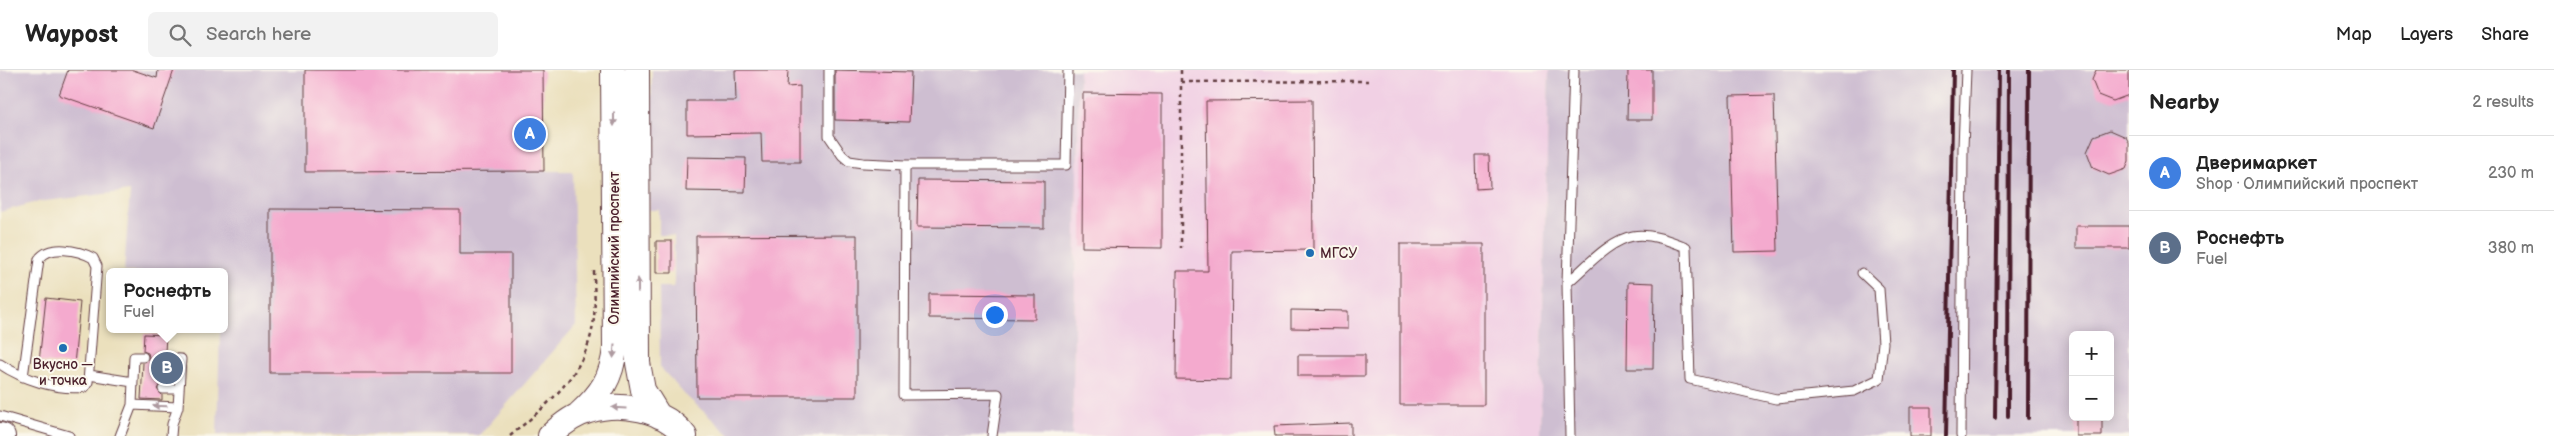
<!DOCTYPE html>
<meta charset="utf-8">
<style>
:root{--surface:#fff;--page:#f2f2f2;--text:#222;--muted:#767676;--line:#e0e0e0;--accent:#1f6fb2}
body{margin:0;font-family:"Balsamiq Sans",sans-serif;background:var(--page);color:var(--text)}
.controls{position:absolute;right:15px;bottom:15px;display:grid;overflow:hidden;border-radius:8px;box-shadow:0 2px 12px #0003}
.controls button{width:45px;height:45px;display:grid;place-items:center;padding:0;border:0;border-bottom:1px solid var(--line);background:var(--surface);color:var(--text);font:25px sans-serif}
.you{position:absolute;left:994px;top:244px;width:18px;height:18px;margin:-12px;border:4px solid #fff;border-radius:50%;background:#1a73e8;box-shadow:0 0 0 8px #1a73e833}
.badge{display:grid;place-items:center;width:32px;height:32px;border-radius:50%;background:var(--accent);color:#fff;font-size:16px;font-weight:700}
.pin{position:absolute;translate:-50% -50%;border:2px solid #fff;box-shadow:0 1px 5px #0006}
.popup{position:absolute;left:106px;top:198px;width:122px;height:65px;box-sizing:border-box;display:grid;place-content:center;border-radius:8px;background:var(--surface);filter:drop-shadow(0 1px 4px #0005);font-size:16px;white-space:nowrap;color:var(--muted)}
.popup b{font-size:19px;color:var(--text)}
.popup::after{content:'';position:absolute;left:50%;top:100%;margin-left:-10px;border:10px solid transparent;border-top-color:var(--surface)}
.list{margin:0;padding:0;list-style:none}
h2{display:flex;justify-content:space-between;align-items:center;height:65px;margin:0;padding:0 20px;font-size:21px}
h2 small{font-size:16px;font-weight:400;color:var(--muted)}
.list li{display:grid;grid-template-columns:32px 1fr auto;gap:15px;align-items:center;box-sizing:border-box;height:75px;padding:0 20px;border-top:1px solid var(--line)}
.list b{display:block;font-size:19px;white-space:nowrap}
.list p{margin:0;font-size:16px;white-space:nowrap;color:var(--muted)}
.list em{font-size:16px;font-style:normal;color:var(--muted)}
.icon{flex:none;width:28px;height:28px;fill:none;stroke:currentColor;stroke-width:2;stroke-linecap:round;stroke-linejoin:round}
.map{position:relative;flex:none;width:2129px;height:366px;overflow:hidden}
header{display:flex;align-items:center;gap:30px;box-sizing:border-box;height:70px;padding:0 25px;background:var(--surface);border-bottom:1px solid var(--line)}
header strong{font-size:24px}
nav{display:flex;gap:28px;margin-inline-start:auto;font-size:18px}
.search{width:350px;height:45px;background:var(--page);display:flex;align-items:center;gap:12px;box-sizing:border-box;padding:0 18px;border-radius:8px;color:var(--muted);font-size:19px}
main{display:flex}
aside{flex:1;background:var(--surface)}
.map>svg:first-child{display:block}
.built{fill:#f1d0e4}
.industrial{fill:#cebed1;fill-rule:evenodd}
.building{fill:#f4aace}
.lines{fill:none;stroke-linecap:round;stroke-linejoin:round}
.service-casing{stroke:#623c41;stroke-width:11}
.secondary-casing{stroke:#623c41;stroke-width:26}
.path{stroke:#623c41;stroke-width:2.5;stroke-dasharray:4 4;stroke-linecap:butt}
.service{stroke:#fff;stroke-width:9}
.secondary{stroke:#fff;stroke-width:24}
.rail{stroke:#4a1f2b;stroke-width:4}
.oneway{fill:#ae9aa0}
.poi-dot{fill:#1f6fb2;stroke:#fbf7ec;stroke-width:2}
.labels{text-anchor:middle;stroke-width:4;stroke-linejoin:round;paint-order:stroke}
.street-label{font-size:14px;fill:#4a1f2b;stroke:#fbf7ec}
.poi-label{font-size:14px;fill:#4a1f2b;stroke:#fbf7ec;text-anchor:start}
</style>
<header>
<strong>Waypost</strong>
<div class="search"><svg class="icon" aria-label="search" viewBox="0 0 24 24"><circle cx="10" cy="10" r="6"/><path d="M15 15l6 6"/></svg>Search here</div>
<nav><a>Map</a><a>Layers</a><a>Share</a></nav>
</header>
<main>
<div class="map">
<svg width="2129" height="366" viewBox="0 0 2129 366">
<rect width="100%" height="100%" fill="#fbf7ec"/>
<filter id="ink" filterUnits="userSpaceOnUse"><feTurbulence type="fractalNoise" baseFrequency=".02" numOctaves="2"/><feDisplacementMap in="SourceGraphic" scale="10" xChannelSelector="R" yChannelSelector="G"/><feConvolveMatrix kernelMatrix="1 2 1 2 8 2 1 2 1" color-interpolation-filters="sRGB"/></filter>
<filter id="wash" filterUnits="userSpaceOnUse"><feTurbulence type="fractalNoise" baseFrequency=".0096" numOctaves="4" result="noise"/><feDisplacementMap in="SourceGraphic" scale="20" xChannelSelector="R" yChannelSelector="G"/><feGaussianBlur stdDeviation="1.12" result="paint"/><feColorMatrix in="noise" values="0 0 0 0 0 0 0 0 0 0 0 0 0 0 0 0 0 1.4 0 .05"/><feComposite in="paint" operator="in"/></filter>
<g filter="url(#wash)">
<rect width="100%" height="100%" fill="#ebe0bd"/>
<!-- built -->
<path class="built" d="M1079 0H1549L1540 366H1072Z"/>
<!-- industrial -->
<path class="industrial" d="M0 0H543L544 101H573L576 255 480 365 217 364 220 259H224V202H124L130 121 37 132 0 142Z
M652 0H1079L1072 366H731L685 325 660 297 659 217H674V166L659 165V140H649Z
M1549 0H2129V366H1540ZM2073 265H2110V347H2073Z"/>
<g id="blocks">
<!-- building -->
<path class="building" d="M68 0H133L157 8 158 0H174L154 58 59 25Z
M305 0H543L544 101 305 102Z
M735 0H788L787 17 800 16V92H762L761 63 687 64V31H736Z
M835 0 911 2 909 52 835 50Z
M1628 0H1652V50H1627Z
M2096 0H2129V25L2113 31 2098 25 2092 10Z
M1083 23 1162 24V178L1082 177Z
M1774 25 1778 181 1734 182 1730 26Z
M1312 30 1313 180 1232 181 1231 310 1176 309 1177 201H1208L1206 31Z
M2110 60 2126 67 2129 73V91L2126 99 2109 105 2093 98 2087 82 2094 66Z
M1475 85H1489L1490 118 1476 119Z
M687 87 746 88 745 122 686 121Z
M918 110 1044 111V158L917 157Z
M270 139 460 140V184H511V303H270Z
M2076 156H2129V178H2076Z
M857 165V327H697L696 166Z
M656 171H672V203H656Z
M1400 174H1484V335H1400Z
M1628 212 1654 213 1653 299H1627Z
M929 224 1035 225V249L929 248Z
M46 228 80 232 74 295 39 292Z
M1291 240 1348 241V259L1291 258Z
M144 264 166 265 165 282 158 287 159 291 164 294V299L158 301 157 305 163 311 157 319 162 325V330L141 329 143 293 149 287 148 283 143 281Z
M1298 285H1365V306H1298Z
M1910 337H1931V366H1910Z
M2076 347H2102V366H2076Z
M1351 353V366H1275L1274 356Z"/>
</g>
</g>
<g filter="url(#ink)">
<use href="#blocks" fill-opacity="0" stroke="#623c41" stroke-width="1"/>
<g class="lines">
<defs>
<path id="service" d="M829 0V66L842 85 849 91 863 93 905 95 904 325 998 324 992 366
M905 95H1066L1068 0
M1567 213C1585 198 1609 170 1633 166 1650 163 1671 171 1686 177L1690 309 1776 329 1854 321 1879 309 1883 273 1879 219 1862 203
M164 288 181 289 178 337
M0 294C22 309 58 321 85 317L88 312 97 196 93 188C78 180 50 174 39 189L23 307
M89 305 133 312
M163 305 180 306
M163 319H179
M132 335 134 287H143
M0 346 69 366
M120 366 132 335 178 337 172 354 171 366
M1570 366 1567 213 1574 0
M1961 366 1963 78 1966 0"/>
<path id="secondary" d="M637 0 638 293 643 320 659 346
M579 344C601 324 612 308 615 278L613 0
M0 365 3 366
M550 366C561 355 574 345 589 341 620 331 665 339 685 366"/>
</defs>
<!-- service casing -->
<use href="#service" class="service-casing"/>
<!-- secondary casing -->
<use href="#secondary" class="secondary-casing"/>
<!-- path -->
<path class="path" d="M1181 0V178
M1181 12 1368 11
M510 366C546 336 585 305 593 255 596 238 594 219 594 201"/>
<!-- service -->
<use href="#service" class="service"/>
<!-- secondary -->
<use href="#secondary" class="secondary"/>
<!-- rail -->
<path class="rail" d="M2008 346 2009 0
M1995 348 1999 0
M2028 348 2029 0
M1946 366 1953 0"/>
</g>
<!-- one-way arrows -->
<defs><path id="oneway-solid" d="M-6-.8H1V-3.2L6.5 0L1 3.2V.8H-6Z" transform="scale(1.25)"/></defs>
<g class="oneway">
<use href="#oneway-solid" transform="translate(614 49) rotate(90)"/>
<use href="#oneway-solid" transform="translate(638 215) rotate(-90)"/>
<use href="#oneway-solid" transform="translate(614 281) rotate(94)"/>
<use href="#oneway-solid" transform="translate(160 336) rotate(-178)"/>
<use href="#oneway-solid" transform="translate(619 338) rotate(-177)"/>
</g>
</g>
<!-- markers -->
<g class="poi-dot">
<circle cx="1310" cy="183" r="5"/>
<circle cx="63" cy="278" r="5"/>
</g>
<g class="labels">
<!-- street labels -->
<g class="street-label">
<text transform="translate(614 178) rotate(-90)" y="5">Олимпийский проспект</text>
</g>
<!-- poi labels -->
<g class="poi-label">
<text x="1320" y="188">МГСУ</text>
<text x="63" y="299" text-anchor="middle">Вкусно —<tspan x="63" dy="16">и точка</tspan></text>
</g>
</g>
</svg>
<div class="controls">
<button>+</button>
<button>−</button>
</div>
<div class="you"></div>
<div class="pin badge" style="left:530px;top:64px;background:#3f7fe0">A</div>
<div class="pin badge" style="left:167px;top:298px;background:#5c6f8a">B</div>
<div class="popup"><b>Роснефть</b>Fuel</div>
</div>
<aside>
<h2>Nearby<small>2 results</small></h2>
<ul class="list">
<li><span class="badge" style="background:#3f7fe0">A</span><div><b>Дверимаркет</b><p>Shop · Олимпийский проспект</p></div><em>230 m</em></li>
<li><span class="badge" style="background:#5c6f8a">B</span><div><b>Роснефть</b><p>Fuel</p></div><em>380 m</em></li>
</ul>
</aside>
</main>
